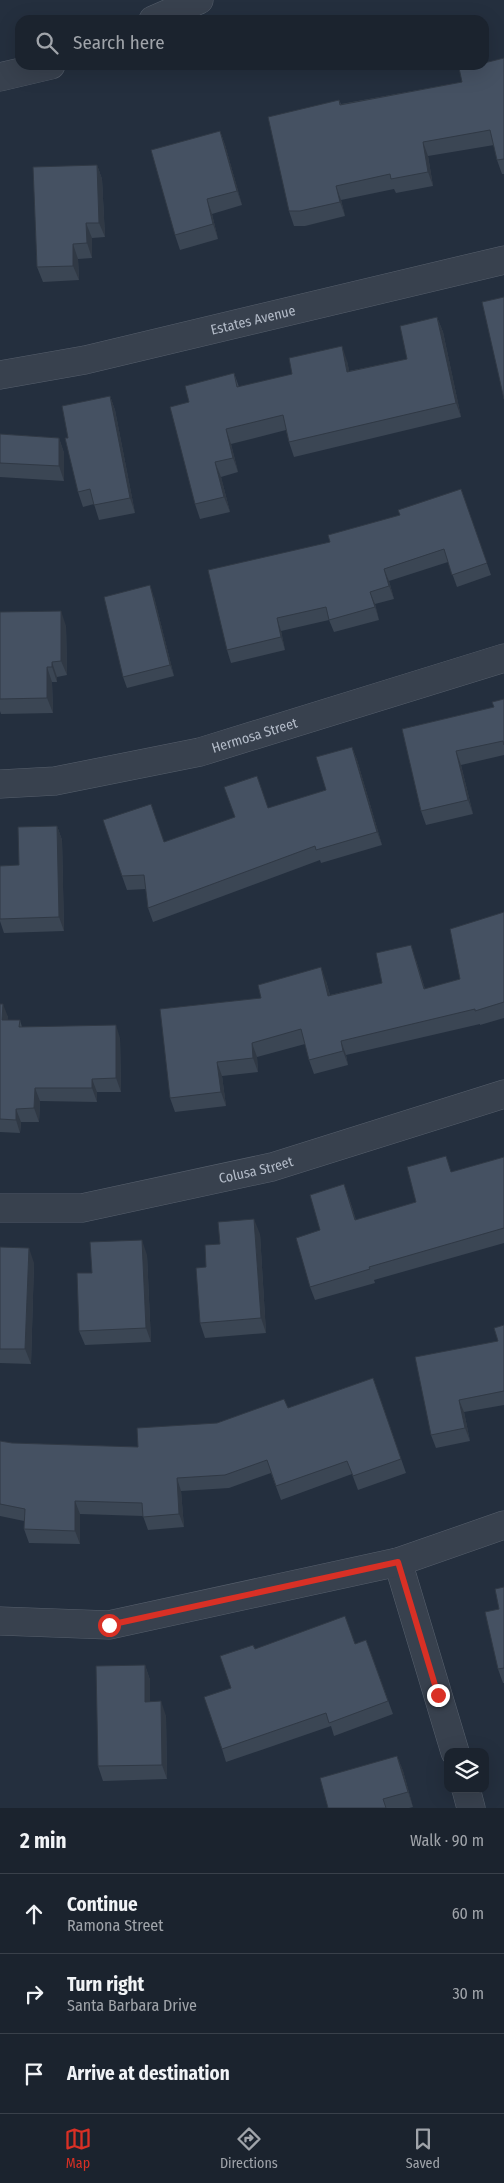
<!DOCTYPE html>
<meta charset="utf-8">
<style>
:root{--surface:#1b232e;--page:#242b36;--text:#f1f3f6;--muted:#a0a4aa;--line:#39404a;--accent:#d93025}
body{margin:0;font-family:"Fira Sans Condensed",sans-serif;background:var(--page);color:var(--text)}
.controls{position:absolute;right:15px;bottom:15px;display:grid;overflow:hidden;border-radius:10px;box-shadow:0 5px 20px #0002}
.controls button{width:45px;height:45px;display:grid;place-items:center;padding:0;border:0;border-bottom:1px solid var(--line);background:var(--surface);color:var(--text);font:25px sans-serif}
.stop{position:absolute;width:15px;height:15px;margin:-11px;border:4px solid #d93025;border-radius:50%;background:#fff}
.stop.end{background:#d93025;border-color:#fff;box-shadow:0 1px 5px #0008}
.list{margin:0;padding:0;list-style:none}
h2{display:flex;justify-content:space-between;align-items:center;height:65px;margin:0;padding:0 20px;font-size:21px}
h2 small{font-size:16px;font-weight:400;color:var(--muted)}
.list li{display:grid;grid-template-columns:32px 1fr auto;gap:15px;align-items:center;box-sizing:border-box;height:80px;padding:0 20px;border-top:1px solid var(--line)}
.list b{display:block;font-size:19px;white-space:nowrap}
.list p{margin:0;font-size:16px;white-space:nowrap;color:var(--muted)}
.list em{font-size:16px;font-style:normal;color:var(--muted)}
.icon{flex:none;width:28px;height:28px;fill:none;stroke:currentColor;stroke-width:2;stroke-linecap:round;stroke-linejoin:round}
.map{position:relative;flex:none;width:504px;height:1808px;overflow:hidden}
.search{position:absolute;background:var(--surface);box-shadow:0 5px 20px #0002;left:15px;right:15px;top:15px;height:55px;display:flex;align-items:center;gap:12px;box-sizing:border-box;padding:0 18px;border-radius:15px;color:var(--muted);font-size:19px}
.sheet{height:305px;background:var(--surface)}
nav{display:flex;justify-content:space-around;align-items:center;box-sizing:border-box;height:70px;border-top:1px solid var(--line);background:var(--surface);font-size:14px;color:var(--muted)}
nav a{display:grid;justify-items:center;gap:2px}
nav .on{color:var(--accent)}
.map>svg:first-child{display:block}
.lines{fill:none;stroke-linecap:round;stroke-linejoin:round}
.minor-casing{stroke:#565f6c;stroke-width:29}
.minor{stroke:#38414e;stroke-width:28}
.wall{fill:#3b4654}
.shaded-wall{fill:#303945}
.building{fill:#455162;stroke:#303945}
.route{stroke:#d93025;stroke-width:6}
.labels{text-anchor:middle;stroke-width:4.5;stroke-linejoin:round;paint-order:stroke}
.street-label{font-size:14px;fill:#b4bcc9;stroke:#1d2633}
</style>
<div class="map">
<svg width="504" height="1808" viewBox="0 0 504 1808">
<rect width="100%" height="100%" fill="#242f3e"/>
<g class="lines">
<defs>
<g id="minor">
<path d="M153 20 199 0"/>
<path d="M0 77 51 65"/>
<path id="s1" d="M0 375 85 360 504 260"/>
<path id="s2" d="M0 784 55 781 200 752 504 658"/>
<path id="s3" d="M0 1208H82L272 1167 504 1094"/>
<path d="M398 1562 455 1752"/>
<path d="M0 1621 109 1625 398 1562 504 1525"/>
<path d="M466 1789 471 1808"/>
</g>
</defs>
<!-- minor casing -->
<use href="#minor" class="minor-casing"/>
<!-- minor -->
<use href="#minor" class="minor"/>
</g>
<!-- wall -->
<path class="wall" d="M504 58V174H502L497 160 494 145 428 156 433 186 396 193 394 189 341 200 345 216 305 226H294L289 211 339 100 341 104 462 82Z
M220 131 225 145 242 205 212 214 218 239 180 250 175 235Z
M97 165 102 179 105 237 92 238V258L78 259 79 280 43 282 37 267Z
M437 317 443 332 461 417 294 457 289 442 286 430 231 444 238 472 221 477 230 512 200 519 195 504 189 402 234 373 239 387 347 361 349 371 407 359Z
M110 396 115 410 135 513 99 520 94 504 83 507 78 492Z
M0 434 59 438 64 453V481L0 477Z
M461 489 491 575 457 587 448 562 389 581 394 599 375 604 379 620 334 632 329 620 281 631 285 650 231 663 227 650 330 542 400 515Z
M154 597 174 676 127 688 123 677Z
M0 612 66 626 67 675 57 677V682H52L53 713 1 714 0 711Z
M504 699V755L461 765 473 814 426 825 421 811 402 729 494 707Z
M352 747 357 760 382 845 321 863 320 860 153 922 148 908 146 889 127 890 122 876 151 804 164 842 269 808 326 790Z
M57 826 62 840 64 931 4 933 0 921V866L19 865Z
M504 912V1018L480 1025V1024L346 1055 348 1065 314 1074 309 1060 305 1044 257 1057 258 1072 222 1076 226 1106 175 1112 170 1098 261 998 326 981 330 995 382 983 416 960 425 989 460 979Z
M0 1004 8 1017 7 1020H20L22 1027 120 1038 121 1092H97V1102L40 1101 39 1122H21L20 1133 0 1132Z
M504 1157V1243L374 1280 375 1283 315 1300 310 1287 349 1198 356 1220 416 1202 452 1172Z
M260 1234 266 1333 205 1338 200 1323 206 1267 220 1244Z
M0 1247 34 1263 31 1364 0 1363Z
M147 1255 151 1342 85 1345 79 1331Z
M504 1325V1405L464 1412 470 1441 436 1448 431 1435 498 1341Z
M373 1378 406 1473 358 1490 352 1474 281 1500 271 1473 229 1488 181 1491 184 1527 148 1530 143 1516 80 1514V1544L29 1543 24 1529V1521L0 1516V1441L12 1443 138 1447 217 1423 288 1408Z
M504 1587V1683H503L498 1669 499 1609Z
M366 1640 393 1714 334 1736 331 1726 226 1762 222 1749 231 1688 255 1649 355 1644Z
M145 1665 150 1680V1702L166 1716 167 1779 103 1781 98 1766Z
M397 1756 403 1771 413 1807 409 1808H328Z"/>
<!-- shaded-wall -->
<path class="shaded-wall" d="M220 131 225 145 242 205 237 191Z
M423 142 428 156 433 186 428 172Z
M97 165 102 179 105 237 99 223Z
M336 186 341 200 345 216 340 202Z
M207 199 212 214 218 239 213 224Z
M86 223 92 238V258L87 243Z
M73 244 78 259 79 280 73 266Z
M437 317 443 332 461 417 456 403Z
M342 346 347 361 353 387 347 372Z
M110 396 115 410 135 513 130 498Z
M226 429 231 444 238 472 233 458Z
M59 438 64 453V481L59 466Z
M215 462 221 477 230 512 224 497Z
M384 569 389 581 394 599 389 586Z
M150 585 154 597 174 676 170 665Z
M370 592 375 604 379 620 375 607Z
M61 611 66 626 67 675 61 661Z
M277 618 281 631 285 650 281 637Z
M52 662 57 677V682L52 667Z
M47 667 52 682 53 713 47 698Z
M352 747 357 760 382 845 377 832Z
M456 751 461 765 473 814 468 800Z
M57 826 62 840 64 931 59 917Z
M411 945 416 960 429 1003 424 989Z
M321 967 326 981 334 1010 328 996Z
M3 1004 8 1017 7 1033 2 1020Z
M116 1025 120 1038 121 1092 116 1078Z
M341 1041 346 1055 348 1065 343 1051Z
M252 1043 257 1057 258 1072 253 1058Z
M217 1062 222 1076 226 1106 221 1092Z
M92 1079 97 1092V1102L92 1088Z
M35 1088 40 1101 39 1122 34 1108Z
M16 1109 21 1122 20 1133 16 1120Z
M344 1184 349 1198 360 1234 355 1220Z
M254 1219 260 1234 266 1333 261 1318Z
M142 1240 147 1255 151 1342 146 1328Z
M29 1248 34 1263 31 1364 25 1349Z
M459 1400 464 1412 470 1441 465 1428Z
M177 1478 181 1491 184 1527 179 1514Z
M75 1501 80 1514V1544L75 1531Z
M145 1665 150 1680V1717L145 1702Z
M161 1701 166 1716 167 1779 162 1765Z
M397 1756 403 1771 413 1807 408 1792Z"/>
<!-- building -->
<path class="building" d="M504 58V159L497 160 490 130 423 142 428 172 391 179 390 174 336 186 340 202 300 211H289L268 117 339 100 340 105 462 82 459 68 473 65H484V63Z
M220 131 237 191 207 199 213 224 175 235 151 150Z
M97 165 99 223H86L87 243 73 244V266L37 267 33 167Z
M504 297V399L482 302Z
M437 317 456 403 289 442 283 415 226 429 233 458 215 462 224 497 195 504 170 407 189 402 185 386 234 373 237 387 292 374 289 358 342 346 347 372 407 359 400 326Z
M110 396 130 498 94 505 90 489 78 492 65 438H68L62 406Z
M0 434 59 438V466L0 463Z
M461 489 487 563 452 575 444 549 384 569 389 586 370 592 375 607 329 620 326 607 277 618 281 637 227 650 208 570 330 542 328 535 400 515 398 510Z
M150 585 170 665 123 677 104 597Z
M61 611V661L52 662V667H47V698L0 699V612Z
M504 699V745L503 741 456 751 468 800 421 811 402 729 494 707 492 702Z
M352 747 377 832 316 850 315 846 148 908 144 875 122 876 103 820 151 804 164 842 235 817 224 787 257 776 268 808 326 790 316 757Z
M57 826 59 917 0 919V866L19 865 18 827Z
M504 912V1002L475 1011V1009L341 1041 343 1051 309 1060 301 1029 252 1043 253 1058 217 1062 221 1092 170 1098 160 1009 261 998 258 985 321 967 328 996 382 983 376 953 411 945 424 989 460 979 450 929Z
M0 1004H3L2 1020H20L19 1027 116 1025V1078L92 1079V1088H35L34 1108 16 1109V1120L0 1119Z
M446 1156 451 1172 504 1157V1228L369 1267 370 1269 310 1287 296 1238 320 1230 310 1195 344 1184 355 1220 416 1202 407 1167Z
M254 1219 261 1318 200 1323 196 1268 206 1267 205 1245 220 1244 218 1222Z
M142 1240 146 1328 79 1331 77 1273H92L90 1242Z
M0 1247 29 1248 25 1349H0Z
M504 1325V1391L459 1400 465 1428 431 1435 415 1357 498 1341 494 1328Z
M373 1378 401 1459 353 1476 347 1461 276 1486 267 1460 225 1475 177 1478 179 1514 143 1517 142 1503 75 1501V1531L24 1529 25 1509 0 1504V1441L12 1443 138 1447 137 1428 217 1423 284 1399 288 1408Z
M504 1587V1668L498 1669 485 1612 499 1609 495 1589Z
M345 1616 355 1644 366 1640 388 1701 329 1723 326 1713 222 1749 204 1697 231 1688 220 1656 253 1645 255 1649Z
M145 1665V1702L161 1701 162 1765 98 1766 96 1666Z
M397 1756 408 1792 383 1799 386 1808H328L320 1778Z"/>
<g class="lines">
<!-- route -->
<path class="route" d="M109 1625 398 1562 438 1695"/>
</g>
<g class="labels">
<!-- street labels -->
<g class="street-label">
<text dy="5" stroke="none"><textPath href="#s1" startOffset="259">Estates Avenue</textPath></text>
<text dy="5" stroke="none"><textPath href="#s2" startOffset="260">Hermosa Street</textPath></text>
<text dy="5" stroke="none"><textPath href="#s3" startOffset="260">Colusa Street</textPath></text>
</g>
</g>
</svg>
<div class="controls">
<button><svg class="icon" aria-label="layers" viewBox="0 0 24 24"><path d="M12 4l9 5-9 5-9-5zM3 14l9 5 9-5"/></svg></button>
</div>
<div class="stop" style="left:109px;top:1625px"></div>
<div class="stop end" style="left:438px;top:1695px"></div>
<div class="search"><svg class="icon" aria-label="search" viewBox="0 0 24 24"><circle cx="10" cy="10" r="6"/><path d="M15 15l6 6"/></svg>Search here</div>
</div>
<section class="sheet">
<h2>2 min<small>Walk · 90 m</small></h2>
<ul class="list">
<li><svg class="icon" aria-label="ahead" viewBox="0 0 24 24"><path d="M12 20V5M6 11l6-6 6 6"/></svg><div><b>Continue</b><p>Ramona Street</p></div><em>60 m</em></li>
<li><svg class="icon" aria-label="right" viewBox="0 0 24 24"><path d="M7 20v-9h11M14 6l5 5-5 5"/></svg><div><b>Turn right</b><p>Santa Barbara Drive</p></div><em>30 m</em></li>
<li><svg class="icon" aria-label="arrive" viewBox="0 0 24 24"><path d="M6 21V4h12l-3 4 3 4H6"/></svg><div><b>Arrive at destination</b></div></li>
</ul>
</section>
<nav>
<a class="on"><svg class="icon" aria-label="map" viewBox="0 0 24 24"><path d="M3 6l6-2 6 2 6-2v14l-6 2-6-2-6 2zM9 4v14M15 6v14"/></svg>Map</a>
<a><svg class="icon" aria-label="directions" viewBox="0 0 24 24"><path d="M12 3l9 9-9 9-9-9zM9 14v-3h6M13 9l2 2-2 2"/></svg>Directions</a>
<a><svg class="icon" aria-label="saved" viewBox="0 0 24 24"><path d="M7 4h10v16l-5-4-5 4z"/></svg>Saved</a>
</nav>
